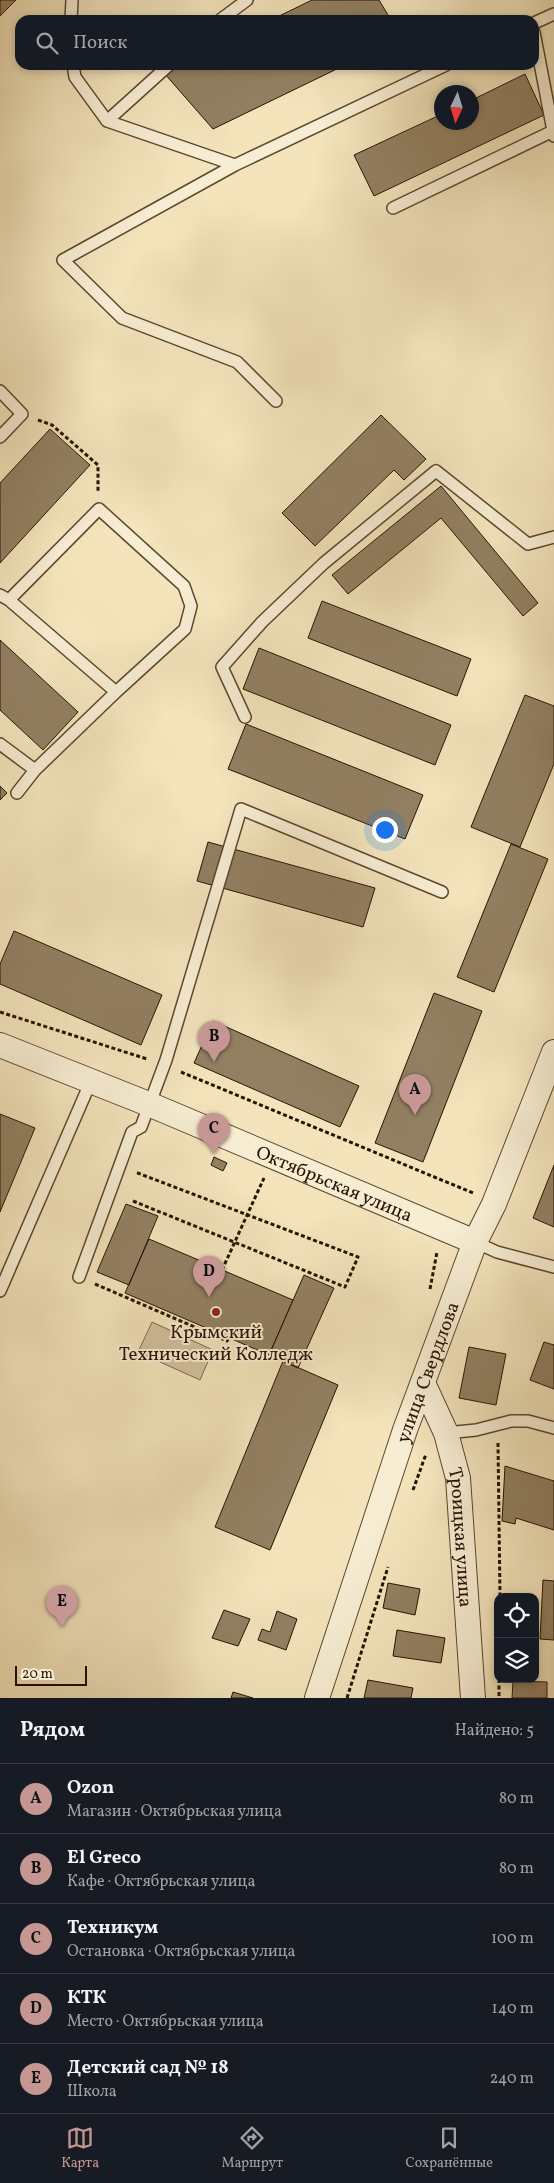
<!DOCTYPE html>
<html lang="ru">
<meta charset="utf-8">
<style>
:root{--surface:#171b24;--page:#242831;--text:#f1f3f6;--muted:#9ea1a6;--line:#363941;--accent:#c59692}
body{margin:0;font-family:Vollkorn,serif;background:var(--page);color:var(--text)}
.controls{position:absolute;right:15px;bottom:15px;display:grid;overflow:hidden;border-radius:10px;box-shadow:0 2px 8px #0003}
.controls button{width:45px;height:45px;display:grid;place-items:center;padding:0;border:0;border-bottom:1px solid var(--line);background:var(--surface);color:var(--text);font:25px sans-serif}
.compass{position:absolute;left:434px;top:85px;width:45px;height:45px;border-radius:50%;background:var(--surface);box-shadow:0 2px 8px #0003;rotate:184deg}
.scale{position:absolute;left:15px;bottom:12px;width:72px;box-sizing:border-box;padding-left:5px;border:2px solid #291300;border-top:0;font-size:14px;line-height:18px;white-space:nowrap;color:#291300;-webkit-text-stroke:4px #f7edd3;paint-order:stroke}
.you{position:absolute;left:384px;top:829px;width:18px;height:18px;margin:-12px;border:4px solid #fff;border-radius:50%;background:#1a73e8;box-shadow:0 0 0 8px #1a73e833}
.badge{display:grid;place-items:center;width:32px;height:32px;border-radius:50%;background:var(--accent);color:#111;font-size:16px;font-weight:700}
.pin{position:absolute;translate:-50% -41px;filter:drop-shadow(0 1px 2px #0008)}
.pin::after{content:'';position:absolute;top:26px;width:18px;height:15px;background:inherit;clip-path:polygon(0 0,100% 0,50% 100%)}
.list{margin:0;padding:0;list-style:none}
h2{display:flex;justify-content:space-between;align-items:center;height:65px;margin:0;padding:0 20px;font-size:21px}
h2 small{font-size:16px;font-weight:400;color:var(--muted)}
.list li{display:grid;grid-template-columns:32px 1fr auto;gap:15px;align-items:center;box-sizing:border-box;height:70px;padding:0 20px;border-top:1px solid var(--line)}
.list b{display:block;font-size:19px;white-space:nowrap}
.list p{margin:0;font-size:16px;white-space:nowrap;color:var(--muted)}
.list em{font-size:16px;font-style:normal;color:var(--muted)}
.icon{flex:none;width:28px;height:28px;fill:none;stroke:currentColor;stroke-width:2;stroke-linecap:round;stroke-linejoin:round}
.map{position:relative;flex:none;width:554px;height:1698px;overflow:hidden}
.search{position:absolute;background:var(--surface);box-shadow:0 2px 8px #0003;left:15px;right:15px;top:15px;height:55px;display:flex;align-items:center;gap:12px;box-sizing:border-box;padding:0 18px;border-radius:15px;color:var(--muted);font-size:19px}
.sheet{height:415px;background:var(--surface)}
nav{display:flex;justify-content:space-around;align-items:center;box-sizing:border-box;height:70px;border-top:1px solid var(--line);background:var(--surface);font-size:14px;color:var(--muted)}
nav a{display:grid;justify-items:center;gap:2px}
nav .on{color:var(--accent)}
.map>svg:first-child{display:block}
.green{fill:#d1c09c;stroke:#7d6a4e}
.building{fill:#928062;stroke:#291300}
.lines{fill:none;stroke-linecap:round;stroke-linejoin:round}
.lane-casing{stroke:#5c472f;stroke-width:14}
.street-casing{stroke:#5c472f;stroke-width:26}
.path{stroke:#291300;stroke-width:3;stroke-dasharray:4 2.5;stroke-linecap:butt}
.lane{stroke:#f7edd3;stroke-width:11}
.street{stroke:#f7edd3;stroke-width:24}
.poi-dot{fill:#8f2418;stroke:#f7edd3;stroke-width:2}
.labels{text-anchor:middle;stroke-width:4;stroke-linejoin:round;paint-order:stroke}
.street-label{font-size:19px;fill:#291300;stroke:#f7edd3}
.poi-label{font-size:19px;fill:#291300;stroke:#f7edd3}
</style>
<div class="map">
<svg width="554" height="1698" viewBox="0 0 554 1698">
<rect width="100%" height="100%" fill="#f3e4bc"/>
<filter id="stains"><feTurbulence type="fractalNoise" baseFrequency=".004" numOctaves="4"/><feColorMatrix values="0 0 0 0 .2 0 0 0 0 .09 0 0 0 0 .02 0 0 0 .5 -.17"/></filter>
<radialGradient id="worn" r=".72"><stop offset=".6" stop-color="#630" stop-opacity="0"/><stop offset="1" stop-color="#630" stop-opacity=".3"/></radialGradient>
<!-- green -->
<path class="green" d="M152 1322 213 1350 200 1380 138 1352Z"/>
<!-- building -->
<path class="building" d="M0 0H16L0 16Z
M312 0H379L391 20H271Z
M181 65H345L213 129 164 73Z
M525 74 544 115 374 196 354 155 442 114V122H472V100Z
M381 415 426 459 404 480 394 470 315 546 282 513Z
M50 429 90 465 0 563V483Z
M441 486 538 603 523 616 441 518 348 594 332 575Z
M322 601 471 659 457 696 308 638Z
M0 640 78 712 43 750 0 710Z
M259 648 451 725 435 765 243 689Z
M525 695 554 706V764L520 847 471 827Z
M246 724 423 795 405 839 228 769Z
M0 786 7 793 0 800Z
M208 842 375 888 363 927 197 881Z
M511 844 548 859 494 992 457 977Z
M14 931 162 995 141 1045 0 984V964Z
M434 993 482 1011 423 1162 375 1143Z
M213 1021 359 1086 340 1127 194 1063Z
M0 1114 35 1128 0 1212Z
M214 1157 227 1163 223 1171 211 1165Z
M554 1165V1227L533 1218Z
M126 1204 158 1216 129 1285 97 1272Z
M149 1239 293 1300 269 1355 125 1293Z
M304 1275 334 1288 298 1368 269 1355Z
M544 1342 554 1345V1389L530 1380Z
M469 1347 506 1354 496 1405 459 1398Z
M283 1361 338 1385 270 1550 215 1527Z
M505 1466 554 1481V1530L516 1518 515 1524 502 1521Z
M543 1580 554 1581V1640L540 1639Z
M388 1583 420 1589 415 1615 383 1608Z
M224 1610 250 1619 238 1646 212 1638Z
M277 1611 297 1619 286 1650 258 1640 262 1629 270 1632Z
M397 1630 445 1638 441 1663 393 1656Z
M368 1680 413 1688 411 1698H364Z
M513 1681 547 1682V1698H512Z
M233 1692 253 1698H231Z"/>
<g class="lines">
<defs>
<path id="lane" d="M71 20 72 0
M220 20 247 0
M534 23 554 14
M534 32 554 136
M73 65 75 77 107 121 235 165 446 65
M107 121 169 65
M235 165 63 260 122 318 237 362 276 401
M393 208 553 131
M0 391 22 414 0 437
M0 595 9 600 116 692 185 629 191 606 184 586 99 509 9 600
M245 717 222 667 262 622 324 563 436 471 528 544 554 537
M0 744 35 770
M17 793 35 770 116 692
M475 1242 497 1252 554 1267
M79 1277 132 1132 141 1127 166 1060 241 809 442 892
M0 1291 91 1081
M446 1433 476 1430 511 1421H528L554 1428"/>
<g id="street">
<path id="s1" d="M0 1045 151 1105 475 1242"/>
<path id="s2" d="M423 1383 446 1433 458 1478 473 1698"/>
<path id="s3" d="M317 1698 405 1430 475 1242 494 1204 554 1052"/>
</g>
</defs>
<!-- lane casing -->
<use href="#lane" class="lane-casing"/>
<!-- street casing -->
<use href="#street" class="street-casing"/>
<!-- path -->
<path class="path" d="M38 420 52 425 98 465V493
M0 1012 147 1059
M181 1072 473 1193
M133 1201 345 1287 358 1257 135 1172
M222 1270 264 1178
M95 1284 227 1341 229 1338
M430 1289 437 1252
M498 1443 500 1597
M413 1490 426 1454
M499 1679V1698
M347 1698 388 1567"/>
<!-- lane -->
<use href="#lane" class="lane"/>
<!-- street -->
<use href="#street" class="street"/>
</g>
<!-- markers -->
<circle class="poi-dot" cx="216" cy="1312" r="5"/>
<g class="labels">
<!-- street labels -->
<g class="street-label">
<text dy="7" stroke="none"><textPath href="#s1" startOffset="362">Октябрьская улица</textPath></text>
<text dy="7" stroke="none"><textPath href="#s3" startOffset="344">улица Свердлова</textPath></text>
<text dy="7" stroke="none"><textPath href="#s2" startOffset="161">Троицкая улица</textPath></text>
</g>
<!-- poi labels -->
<g class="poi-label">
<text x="216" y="1338">Крымский<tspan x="216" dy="22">Технический Колледж</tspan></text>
</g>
</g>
<rect width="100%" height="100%" filter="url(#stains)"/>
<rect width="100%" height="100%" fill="url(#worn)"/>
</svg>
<div class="controls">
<button><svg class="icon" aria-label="locate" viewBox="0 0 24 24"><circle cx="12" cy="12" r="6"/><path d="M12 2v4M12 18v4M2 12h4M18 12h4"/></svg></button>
<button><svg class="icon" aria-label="layers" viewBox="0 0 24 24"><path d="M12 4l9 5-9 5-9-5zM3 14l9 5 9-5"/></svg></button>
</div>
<svg class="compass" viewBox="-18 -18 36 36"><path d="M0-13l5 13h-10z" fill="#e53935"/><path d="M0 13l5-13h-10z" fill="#9ea1a6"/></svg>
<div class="scale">20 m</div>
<div class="you"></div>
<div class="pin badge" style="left:415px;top:1115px">A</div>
<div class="pin badge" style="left:214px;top:1062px">B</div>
<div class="pin badge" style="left:214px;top:1154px">C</div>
<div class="pin badge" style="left:209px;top:1297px">D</div>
<div class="pin badge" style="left:62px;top:1627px">E</div>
<div class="search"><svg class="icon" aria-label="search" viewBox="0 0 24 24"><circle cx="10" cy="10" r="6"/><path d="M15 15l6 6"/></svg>Поиск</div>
</div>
<section class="sheet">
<h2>Рядом<small>Найдено: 5</small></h2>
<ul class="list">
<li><span class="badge">A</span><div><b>Ozon</b><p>Магазин · Октябрьская улица</p></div><em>80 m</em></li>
<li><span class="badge">B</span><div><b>El Greco</b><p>Кафе · Октябрьская улица</p></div><em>80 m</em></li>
<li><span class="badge">C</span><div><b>Техникум</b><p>Остановка · Октябрьская улица</p></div><em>100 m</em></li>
<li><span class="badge">D</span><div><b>КТК</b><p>Место · Октябрьская улица</p></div><em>140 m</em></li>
<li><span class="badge">E</span><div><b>Детский сад № 18</b><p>Школа</p></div><em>240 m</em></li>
</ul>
</section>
<nav>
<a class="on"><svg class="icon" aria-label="map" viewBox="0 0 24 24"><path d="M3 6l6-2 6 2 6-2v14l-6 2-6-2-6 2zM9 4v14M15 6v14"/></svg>Карта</a>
<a><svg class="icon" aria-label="directions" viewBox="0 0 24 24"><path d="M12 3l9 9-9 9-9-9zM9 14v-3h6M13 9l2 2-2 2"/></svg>Маршрут</a>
<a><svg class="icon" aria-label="saved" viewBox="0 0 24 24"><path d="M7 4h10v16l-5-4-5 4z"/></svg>Сохранённые</a>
</nav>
